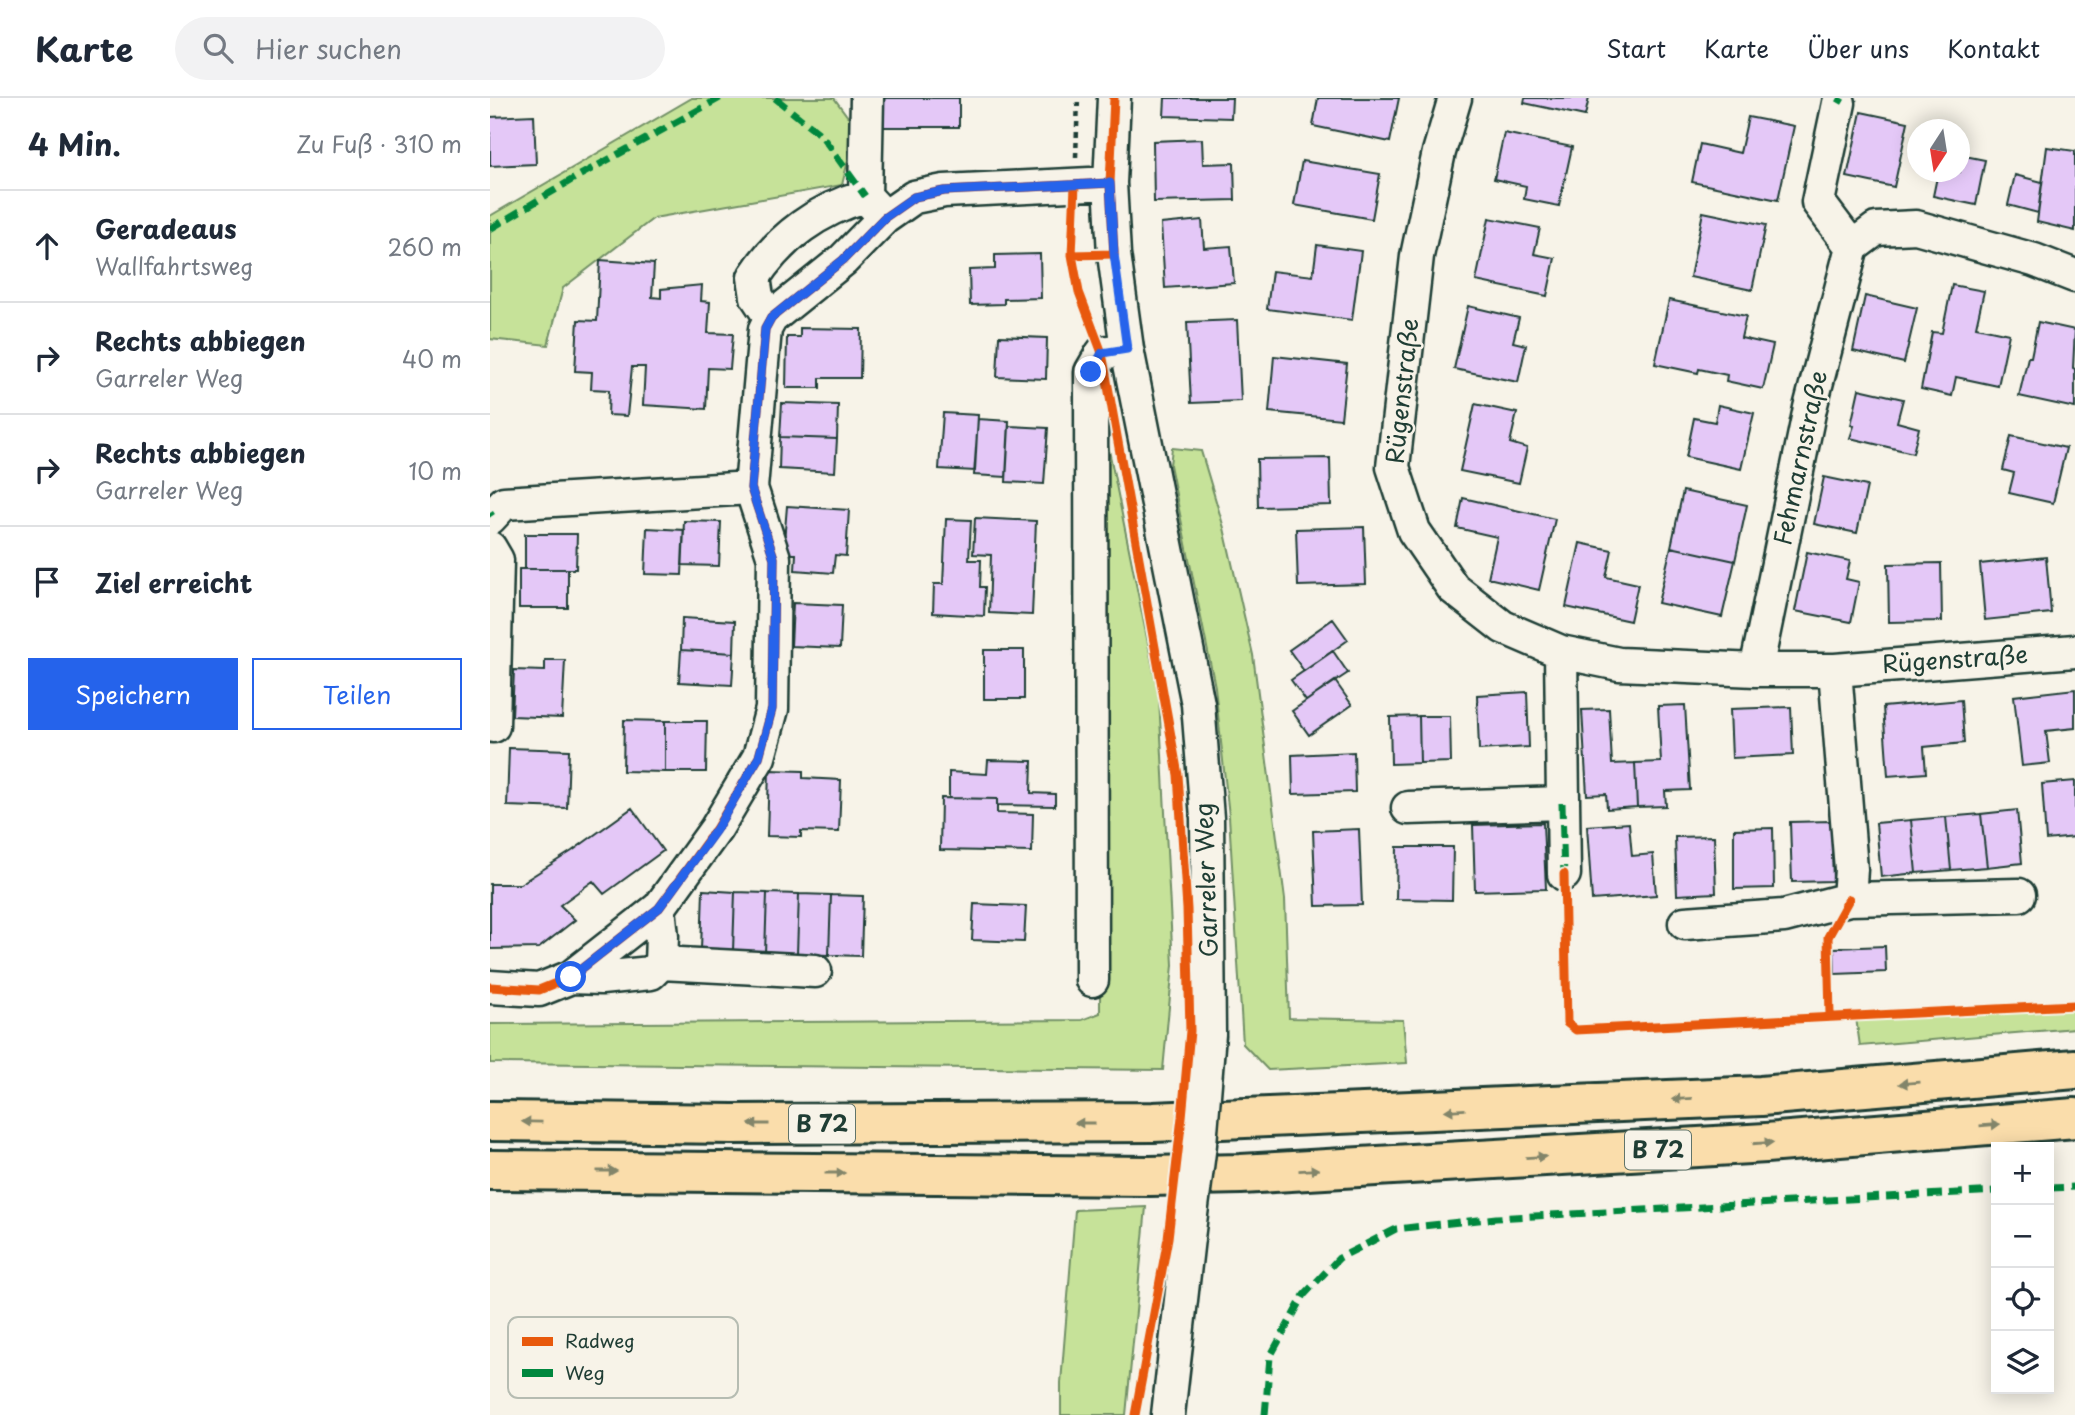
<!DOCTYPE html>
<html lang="de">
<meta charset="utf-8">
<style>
:root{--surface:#fff;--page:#f2f2f3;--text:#1f2937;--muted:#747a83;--line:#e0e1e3;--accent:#2563eb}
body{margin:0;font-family:"Playpen Sans",sans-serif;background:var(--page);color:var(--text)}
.controls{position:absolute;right:21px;bottom:21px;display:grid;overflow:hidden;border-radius:0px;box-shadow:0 4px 18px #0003}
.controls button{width:63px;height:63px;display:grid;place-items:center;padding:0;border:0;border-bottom:2px solid var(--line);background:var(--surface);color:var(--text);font:35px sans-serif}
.compass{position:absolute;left:1417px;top:21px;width:63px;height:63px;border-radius:50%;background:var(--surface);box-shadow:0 4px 18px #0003;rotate:192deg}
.stop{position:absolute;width:21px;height:21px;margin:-16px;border:5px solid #2563eb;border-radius:50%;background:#fff}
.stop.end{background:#2563eb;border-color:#fff;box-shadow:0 2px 7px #0008}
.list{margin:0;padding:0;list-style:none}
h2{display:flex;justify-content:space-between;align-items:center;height:91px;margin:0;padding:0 28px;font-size:30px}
h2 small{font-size:23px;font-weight:400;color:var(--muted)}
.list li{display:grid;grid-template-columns:46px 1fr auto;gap:21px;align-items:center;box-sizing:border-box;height:112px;padding:0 28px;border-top:2px solid var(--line)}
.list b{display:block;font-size:26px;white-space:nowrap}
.list p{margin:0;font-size:23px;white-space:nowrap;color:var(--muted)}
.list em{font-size:23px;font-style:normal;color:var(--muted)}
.actions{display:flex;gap:14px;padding:21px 28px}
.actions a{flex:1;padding:16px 0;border:2px solid var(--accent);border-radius:0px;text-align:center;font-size:24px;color:var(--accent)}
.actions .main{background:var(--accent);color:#fff}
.icon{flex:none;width:38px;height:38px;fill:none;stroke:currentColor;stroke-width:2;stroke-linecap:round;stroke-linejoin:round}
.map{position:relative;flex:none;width:1585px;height:1317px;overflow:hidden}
header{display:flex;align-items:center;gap:42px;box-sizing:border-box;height:98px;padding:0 35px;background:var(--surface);border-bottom:2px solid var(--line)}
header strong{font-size:33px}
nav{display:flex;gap:38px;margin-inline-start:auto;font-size:24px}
.search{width:490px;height:63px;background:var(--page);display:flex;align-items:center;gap:18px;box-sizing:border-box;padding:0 24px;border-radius:38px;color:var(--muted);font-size:26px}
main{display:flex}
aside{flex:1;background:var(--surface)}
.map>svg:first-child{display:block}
.green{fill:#c6e299;stroke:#729066;stroke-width:2}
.building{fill:#e4c8f7;stroke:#1f3d34;stroke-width:2}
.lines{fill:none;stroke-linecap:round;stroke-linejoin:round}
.minor-casing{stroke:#1f3d34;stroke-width:37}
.highway-casing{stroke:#1f3d34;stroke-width:44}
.path{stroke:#1f3d34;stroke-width:4.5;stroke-dasharray:5 5;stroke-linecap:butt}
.minor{stroke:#f7f3e8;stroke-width:32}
.highway{stroke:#faddab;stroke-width:38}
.minor-bridge-casing{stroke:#1f3d34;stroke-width:37;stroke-linecap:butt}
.minor-bridge{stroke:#f7f3e8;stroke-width:32}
.quiet{stroke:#00873e;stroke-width:7;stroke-dasharray:14 7;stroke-linecap:butt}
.cycleway-casing{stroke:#f7f3e8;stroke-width:13}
.cycleway{stroke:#e8590c;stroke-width:9}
.oneway{fill:#82856a}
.route{stroke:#2563eb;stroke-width:9}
.labels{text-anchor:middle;stroke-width:5;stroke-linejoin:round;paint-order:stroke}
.shield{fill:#f7f3e8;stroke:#60746a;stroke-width:2}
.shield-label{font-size:23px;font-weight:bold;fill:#1f3d34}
.street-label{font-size:24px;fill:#1f3d34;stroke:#f7f3e8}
.key{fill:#f7f3e8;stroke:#b6bcb2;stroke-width:2}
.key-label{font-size:19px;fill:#1f3d34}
</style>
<header>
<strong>Karte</strong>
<div class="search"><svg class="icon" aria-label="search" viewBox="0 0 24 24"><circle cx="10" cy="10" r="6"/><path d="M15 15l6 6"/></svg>Hier suchen</div>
<nav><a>Start</a><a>Karte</a><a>Über uns</a><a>Kontakt</a></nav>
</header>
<main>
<aside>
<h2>4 Min.<small>Zu Fuß · 310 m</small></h2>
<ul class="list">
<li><svg class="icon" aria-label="ahead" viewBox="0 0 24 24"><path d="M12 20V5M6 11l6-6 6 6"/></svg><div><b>Geradeaus</b><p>Wallfahrtsweg</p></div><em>260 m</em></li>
<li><svg class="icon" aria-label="right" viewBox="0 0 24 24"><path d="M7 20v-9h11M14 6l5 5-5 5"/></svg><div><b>Rechts abbiegen</b><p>Garreler Weg</p></div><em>40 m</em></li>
<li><svg class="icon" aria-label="right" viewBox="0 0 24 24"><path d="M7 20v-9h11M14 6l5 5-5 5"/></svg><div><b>Rechts abbiegen</b><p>Garreler Weg</p></div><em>10 m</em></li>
<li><svg class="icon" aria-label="arrive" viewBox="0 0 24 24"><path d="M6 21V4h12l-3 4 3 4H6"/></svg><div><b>Ziel erreicht</b></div></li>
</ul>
<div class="actions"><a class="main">Speichern</a><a>Teilen</a></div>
</aside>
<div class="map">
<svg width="1585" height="1317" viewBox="0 0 1585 1317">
<rect width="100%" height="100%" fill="#f7f3e8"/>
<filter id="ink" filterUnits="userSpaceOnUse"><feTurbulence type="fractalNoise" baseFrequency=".0143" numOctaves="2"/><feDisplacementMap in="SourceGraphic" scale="14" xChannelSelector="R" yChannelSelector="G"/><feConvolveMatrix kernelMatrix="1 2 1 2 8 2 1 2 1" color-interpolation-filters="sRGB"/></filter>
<g filter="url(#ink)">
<!-- green -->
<path class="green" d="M202 0H344L366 30 352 87 164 120 73 190 58 247 0 241V118Z
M611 341 617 342 669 600 683 867 673 972 0 965V926L592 922 610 915Z
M682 350 711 353 734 430 763 557 795 801 799 920 913 922 917 965 778 972 753 946 739 718 725 589 680 367Z
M1585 910V930L1370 948 1366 920Z
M656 1109 636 1317H571V1285L585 1112Z"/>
<!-- building -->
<path class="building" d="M393 0H469V29H393Z
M675 0H742L741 20 674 18Z
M828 0H909L900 44 823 28Z
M1035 0H1099L1095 18 1034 5Z
M1371 14 1418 24 1404 89 1357 79Z
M44 17 46 66 0 68V19Z
M1258 19 1304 28 1288 102 1202 84 1210 46 1250 55Z
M1014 35 1082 49 1069 108 1034 101 1036 88 1004 81Z
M712 41 713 66 744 65 745 102 664 104 663 43Z
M1557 49 1585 53V133L1547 124Z
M1470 57 1495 62 1486 107 1443 98 1448 74H1470Z
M812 63 890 76 882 121 804 107Z
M1525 77 1552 84 1548 115 1518 107Z
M1213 114 1276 127 1262 192 1200 179Z
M999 120 1050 130 1044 156 1065 160 1057 198 986 183Z
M712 122 714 150 741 148 744 185 675 190 671 126Z
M827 147 871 153 862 222 777 211 782 173 823 178Z
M550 156 551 200 514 201V206L480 207 479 172 505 171V157Z
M110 162 164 166 162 199 171 200V191L212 187 211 203 220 204 218 235 243 236 240 271 218 270 216 311 153 307 155 269H142L137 318 118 317 119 292 101 291 102 274 85 273 88 222 107 223Z
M1462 187 1494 193 1486 229 1519 236 1508 288 1466 279 1462 298 1431 291 1442 234 1452 235Z
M1375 198 1427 210 1414 265 1363 253Z
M1179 202 1256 218 1251 240 1283 247 1273 291 1236 283 1237 277 1209 271 1208 275 1165 266Z
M978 208 1029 220 1023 244 1036 247 1028 284 964 271Z
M747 222 751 303 701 305 697 224Z
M1548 224 1585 232 1583 270 1585 271V310L1529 298 1538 259H1541Z
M310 230 371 231 370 280H330V290H296L297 239H310Z
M509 238 557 240 556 281 507 279Z
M784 258 857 266 851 321 779 314Z
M1369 291 1413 301 1407 324 1429 330 1423 355 1360 340 1364 328 1361 327Z
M292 305 348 307 347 341 290 339Z
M985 306 1027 315 1020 345 1037 350 1029 385 970 373Z
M1228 307 1264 315 1251 371 1196 359 1204 320 1225 324Z
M453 315 488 317 485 373 449 371Z
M488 321 519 323 516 379 484 377Z
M519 328 558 330 554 386 516 384Z
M1521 338 1576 350 1563 405 1519 395 1524 375 1513 372Z
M290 339 347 341 345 374 289 371Z
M840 360 841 407 768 409 767 361Z
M1334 379 1377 388 1367 435 1324 426Z
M1193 393 1257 407 1245 463 1181 449Z
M973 400 1065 421 1049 492 998 480 1007 439 967 430Z
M297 408 359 412 356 458 345 457 343 475 305 472 306 456H293Z
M485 420 546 423 542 517 499 515 501 457 483 456Z
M456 421 481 422 479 462H491L490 489H495L494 518 443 515 444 486H453Z
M194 423 231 424 229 468 192 467Z
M874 429 876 486 808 488 806 431Z
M157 430 194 432 192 477 155 476Z
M35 436H87L86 471H35Z
M1090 445 1122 452 1116 479 1148 486 1140 523 1076 509Z
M1181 449 1245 463 1232 519 1168 505Z
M1317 454 1360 463 1356 481 1369 484 1361 524 1305 513Z
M1556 459 1561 515 1495 522 1490 466Z
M1451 465 1452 523 1399 524 1398 466Z
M29 471H78V510H29Z
M303 505 352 507 350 550 301 548Z
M192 520 245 523 244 555 191 552Z
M843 521 858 542 814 573 799 552Z
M191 552 244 555 242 587 189 584Z
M494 552H534V601H494Z
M843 553 858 575 816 603 801 582Z
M55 562H75L72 620 22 618 24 572 55 573Z
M845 583 862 607 819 637 802 613Z
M1585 591V630L1556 633 1560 665 1532 668 1524 598Z
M1037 594 1039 649 989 652 987 597Z
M1471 602 1474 645 1434 649 1436 675 1398 678 1393 609Z
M1195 607 1200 692 1175 693 1176 708 1147 709 1145 665 1171 664 1168 608Z
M1301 609 1303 657 1242 660 1240 611Z
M1119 611 1122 666 1145 665 1147 709 1117 711 1116 696 1097 697 1092 612Z
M929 618 930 665 901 666 900 619Z
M929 618H960L961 664 930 665Z
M134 622 175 623V674L133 673Z
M175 623H217L216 674H175Z
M19 650 79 652 77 710 17 708Z
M864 654 865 694 803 696 802 657Z
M498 662 542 663 541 695 565 696V708L507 707V701L459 700V674L497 676Z
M279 672 313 673V680L351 682 349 734 311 733V739L277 738Z
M1585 683V739L1556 742 1552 686Z
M451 700 507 701V715L543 716 542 754 450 752Z
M142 710 173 753 114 796 103 783 70 807 85 822 49 850 0 851V786H30L82 753Z
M1527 712 1532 765 1497 769 1491 716Z
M1491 716 1497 769 1461 772 1456 719Z
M1456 719 1461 772 1426 775 1421 722Z
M1421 722 1426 775 1391 779 1386 725Z
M1341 723 1343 783 1302 784 1300 724Z
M1053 725 1056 791 985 793 983 727Z
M1139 725 1142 758 1163 756 1166 797 1102 802 1097 728Z
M1283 730 1284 790 1244 791V731Z
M869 731 872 807 826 808 823 733Z
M1224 738 1226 795 1187 797 1185 739Z
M907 749H963L962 802 906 801Z
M213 792 245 794 243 853 211 852Z
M245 794 277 795 275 855 243 853Z
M277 795 309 796 307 856 275 855Z
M309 796 341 797 339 857 307 856Z
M341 797 373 798 371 858 339 857Z
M484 806 536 808 534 844 482 842Z
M1395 848 1396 874 1345 876 1344 850Z"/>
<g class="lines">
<defs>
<path id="minor" d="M377 0 375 98 389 113
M624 0 620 85 624 156 637 251 708 606 717 720 719 936
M965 0 949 54 927 158 903 369 924 433 963 490 1013 529 1071 554 1129 566 1266 572H1345L1585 553
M1349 5 1328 104 1362 149
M281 220 267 199 264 179C290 139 329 111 375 98
M0 420 14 405 261 390
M0 450 7 462 3 628
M1071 554 1074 776
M1266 572 1320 310 1362 149 1386 131 1426 129 1544 162 1585 178
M1345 572 1361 771 1359 801
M918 710 1072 705
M1195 825 1294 818 1359 801 1529 797
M171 865 325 873
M81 879 111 880 161 875 171 865 172 838 169 810
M602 882 601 274 612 255 637 251
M0 889 49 892 81 879 169 810 226 731 269 659 282 611 284 460 261 390 275 231 281 220 353 162 394 120 424 99 454 93 620 85
M678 1317 698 1140"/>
<path id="highway" d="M0 1023 243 1026 663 1024 1271 998 1585 971
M0 1072 660 1078 751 1076 1276 1045 1585 1020"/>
</defs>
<!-- minor casing -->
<use href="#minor" class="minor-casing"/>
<!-- highway casing -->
<use href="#highway" class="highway-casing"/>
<!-- path -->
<path class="path" d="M586 59 588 0"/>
<!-- minor -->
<use href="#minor" class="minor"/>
<!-- highway -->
<use href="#highway" class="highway"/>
<defs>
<path id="minor-bridge" d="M698 1140 710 1046 719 936"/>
</defs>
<!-- minor-bridge casing -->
<use href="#minor-bridge" class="minor-bridge-casing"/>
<!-- minor-bridge -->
<use href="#minor-bridge" class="minor-bridge"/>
<!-- quiet -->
<path class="quiet" d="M285 0 331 37 375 98
M1349 5 1352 0
M0 131 85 80 230 0
M0 415 2 418
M1072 705 1074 782
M1559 1090 1585 1089
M775 1317 780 1259 814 1197 849 1160 906 1131 1006 1120 1506 1093"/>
<defs>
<path id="cycleway" d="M585 87 582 157 589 194 612 255 688 677 697 811 700 933 692 1019 678 1140 645 1317
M582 157 624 156 620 85 624 0
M1074 776 1077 925 1086 932 1585 907
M0 889 49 892 81 879 169 810 226 731 269 659 282 611 284 460 261 390 275 231 281 220 353 162 394 120 424 99 454 93 620 85
M1340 917 1338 839 1359 801"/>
</defs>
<!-- cycleway casing -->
<use href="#cycleway" class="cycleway-casing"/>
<!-- cycleway -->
<use href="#cycleway" class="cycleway"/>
</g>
<!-- one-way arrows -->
<defs><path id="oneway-solid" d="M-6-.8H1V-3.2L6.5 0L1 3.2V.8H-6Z" transform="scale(1.75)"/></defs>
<g class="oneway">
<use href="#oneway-solid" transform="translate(1419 985) rotate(175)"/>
<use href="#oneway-solid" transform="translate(1192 1001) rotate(177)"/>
<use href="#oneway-solid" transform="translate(965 1012) rotate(177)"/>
<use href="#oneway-solid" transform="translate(42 1024) rotate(-179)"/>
<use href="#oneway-solid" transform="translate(595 1025) rotate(180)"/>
<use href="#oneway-solid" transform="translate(269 1026) rotate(180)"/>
<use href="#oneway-solid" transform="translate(1500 1027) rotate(-5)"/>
<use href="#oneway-solid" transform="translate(1273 1045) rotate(-4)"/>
<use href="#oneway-solid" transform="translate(1046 1059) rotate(-3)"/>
<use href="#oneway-solid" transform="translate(819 1072) rotate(-3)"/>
<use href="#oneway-solid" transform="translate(117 1073)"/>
<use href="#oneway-solid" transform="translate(345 1075)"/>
</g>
</g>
<g class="lines" filter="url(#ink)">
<!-- route -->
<path class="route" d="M81 879 169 810 226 732 269 659 282 611 284 460 261 390 275 231 281 220 353 162 394 120 424 99 454 93 620 85 624 156 637 251 612 255 601 274"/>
</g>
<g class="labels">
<!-- shield labels -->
<g class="shield">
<rect x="299" y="1006.5" width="66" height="39" rx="5"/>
<rect x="1135" y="1032.5" width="66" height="39" rx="5"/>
</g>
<g class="shield-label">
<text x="332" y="1034">B 72</text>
<text x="1168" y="1060">B 72</text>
</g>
<!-- street labels -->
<g class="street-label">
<text transform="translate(913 293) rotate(-84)" y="8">Rügenstraße</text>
<text transform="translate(1311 360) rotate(-78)" y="8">Fehmarnstraße</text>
<text transform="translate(1465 562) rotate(-4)" y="8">Rügenstraße</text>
<text transform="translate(717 782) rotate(-92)" y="8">Garreler Weg</text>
</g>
</g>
<!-- legend -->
<rect x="18" y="1219" width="230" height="81" rx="10" class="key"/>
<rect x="32" y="1239" width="31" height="9" fill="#e8590c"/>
<rect x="32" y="1271" width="31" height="8" fill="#00873e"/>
<g class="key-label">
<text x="75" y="1250">Radweg</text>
<text x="75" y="1282">Weg</text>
</g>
</svg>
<div class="controls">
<button>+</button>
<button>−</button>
<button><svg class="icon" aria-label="locate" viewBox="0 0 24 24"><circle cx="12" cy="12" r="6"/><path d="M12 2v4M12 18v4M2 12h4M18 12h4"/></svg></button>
<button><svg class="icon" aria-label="layers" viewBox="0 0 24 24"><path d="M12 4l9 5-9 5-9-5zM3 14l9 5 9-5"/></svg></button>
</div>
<svg class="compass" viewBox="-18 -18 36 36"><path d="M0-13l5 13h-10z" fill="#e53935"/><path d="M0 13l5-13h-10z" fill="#747a83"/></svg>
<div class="stop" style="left:81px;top:879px"></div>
<div class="stop end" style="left:601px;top:274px"></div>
</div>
</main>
